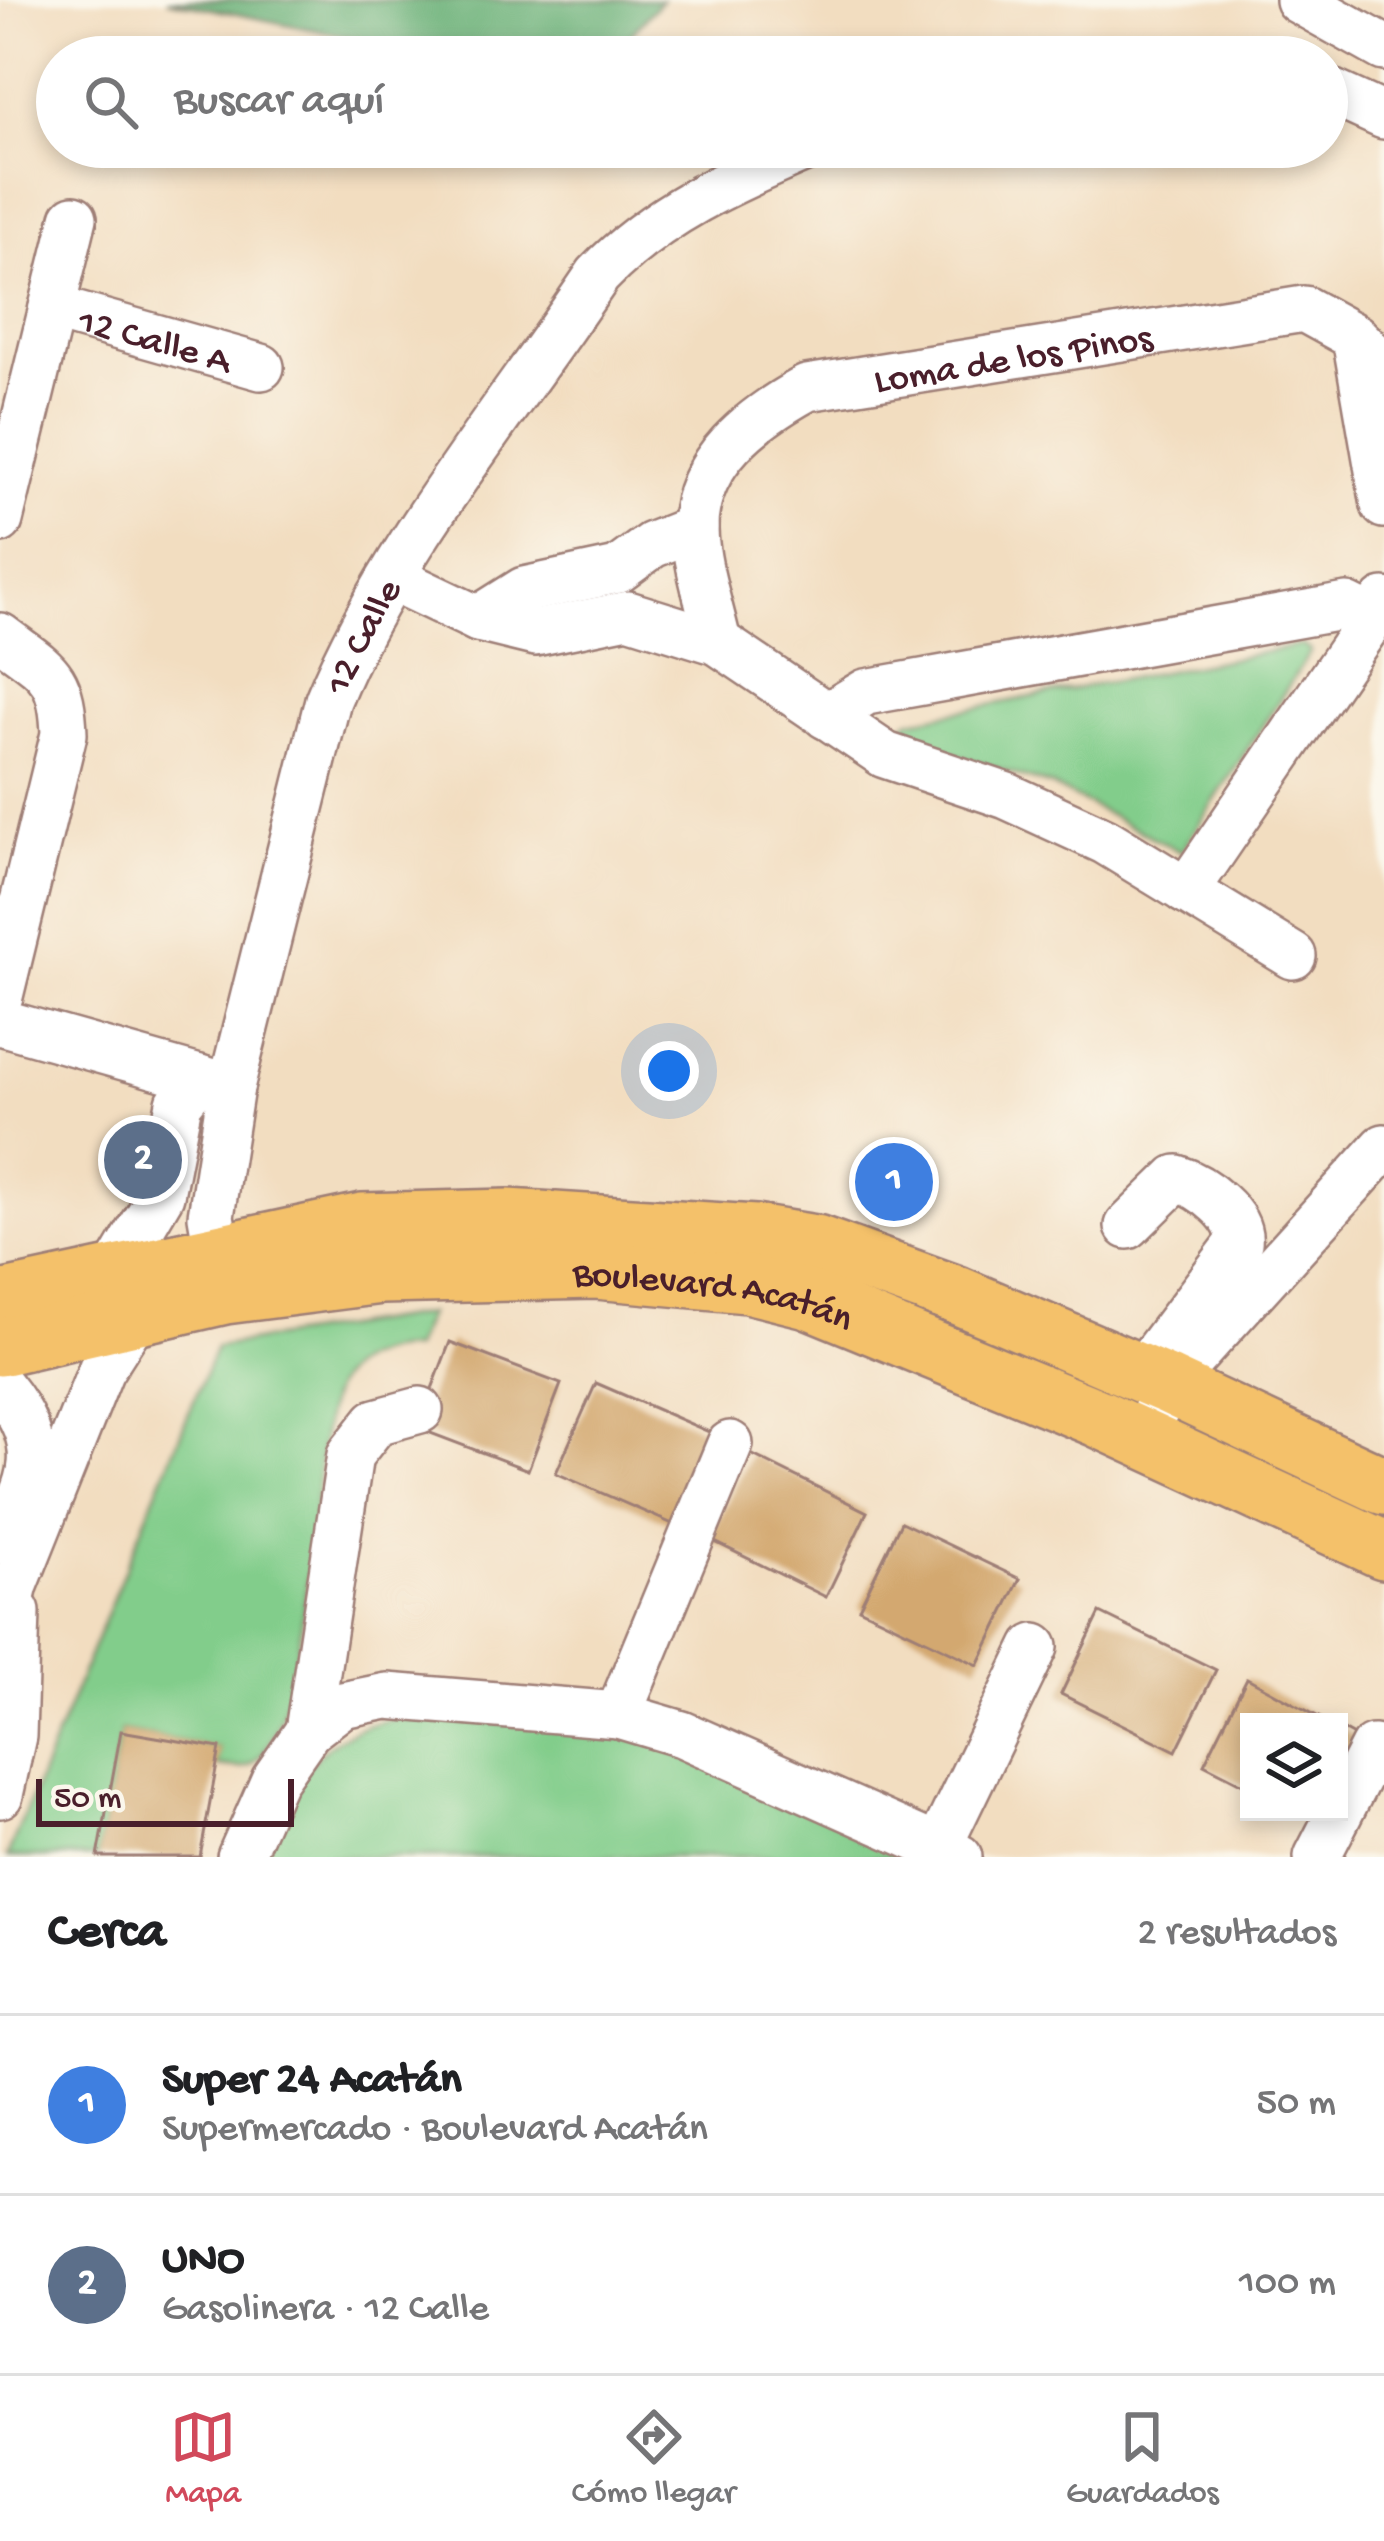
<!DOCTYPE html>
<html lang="es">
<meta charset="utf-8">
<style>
:root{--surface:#fff;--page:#f2f2f2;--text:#202124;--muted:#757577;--line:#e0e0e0;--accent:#d1495b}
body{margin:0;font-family:"Gochi Hand",sans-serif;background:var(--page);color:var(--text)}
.controls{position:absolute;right:36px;bottom:36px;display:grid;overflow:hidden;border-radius:0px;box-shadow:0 6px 18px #0003}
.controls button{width:108px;height:108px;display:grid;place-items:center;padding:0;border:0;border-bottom:3px solid var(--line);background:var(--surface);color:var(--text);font:60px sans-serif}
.scale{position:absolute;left:36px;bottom:30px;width:258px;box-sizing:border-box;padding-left:12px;border:6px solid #4a1f2b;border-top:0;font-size:33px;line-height:42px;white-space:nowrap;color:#4a1f2b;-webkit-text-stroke:9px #fbf7ec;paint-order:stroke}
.you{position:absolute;left:669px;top:1071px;width:42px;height:42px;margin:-30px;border:9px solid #fff;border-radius:50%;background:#1a73e8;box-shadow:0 0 0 18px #1a73e833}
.badge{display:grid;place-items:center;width:78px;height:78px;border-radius:50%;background:var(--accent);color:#fff;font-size:39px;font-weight:700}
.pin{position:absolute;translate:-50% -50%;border:6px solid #fff;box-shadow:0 3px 12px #0006}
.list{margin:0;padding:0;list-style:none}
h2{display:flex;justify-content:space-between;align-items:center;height:156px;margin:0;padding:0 48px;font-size:51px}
h2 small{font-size:39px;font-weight:400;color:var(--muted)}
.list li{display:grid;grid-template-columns:78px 1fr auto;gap:36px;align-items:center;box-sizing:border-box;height:180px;padding:0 48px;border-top:3px solid var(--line)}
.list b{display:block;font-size:45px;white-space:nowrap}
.list p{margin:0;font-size:39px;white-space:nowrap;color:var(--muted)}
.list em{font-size:39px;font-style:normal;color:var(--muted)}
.icon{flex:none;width:66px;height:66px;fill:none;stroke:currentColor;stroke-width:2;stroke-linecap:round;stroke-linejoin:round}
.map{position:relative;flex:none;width:1384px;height:1857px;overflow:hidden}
.search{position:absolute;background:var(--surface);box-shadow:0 6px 18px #0003;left:36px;right:36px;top:36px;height:132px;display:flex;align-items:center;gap:30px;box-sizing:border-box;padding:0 42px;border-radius:66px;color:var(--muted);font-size:45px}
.sheet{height:516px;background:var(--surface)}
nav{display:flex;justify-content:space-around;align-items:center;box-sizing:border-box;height:168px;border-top:3px solid var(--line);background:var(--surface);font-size:33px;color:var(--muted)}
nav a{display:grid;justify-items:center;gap:6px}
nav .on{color:var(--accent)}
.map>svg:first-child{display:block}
.green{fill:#82cd8b;stroke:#66765b;stroke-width:3}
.forest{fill:#69b077;stroke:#5a6851;stroke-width:3}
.building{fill:#d3a86f}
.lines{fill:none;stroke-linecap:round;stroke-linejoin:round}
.minor-casing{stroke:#9e7e76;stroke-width:50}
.major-casing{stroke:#9e7e76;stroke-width:62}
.minor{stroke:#fff;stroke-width:45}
.major{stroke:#f4c16a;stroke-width:57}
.labels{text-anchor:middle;stroke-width:12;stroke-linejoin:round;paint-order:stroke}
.street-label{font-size:39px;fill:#4a1f2b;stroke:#fbf7ec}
</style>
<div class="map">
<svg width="1384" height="1857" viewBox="0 0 1384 1857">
<rect width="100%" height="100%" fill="#fbf7ec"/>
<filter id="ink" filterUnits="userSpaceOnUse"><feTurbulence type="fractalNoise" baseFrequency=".00833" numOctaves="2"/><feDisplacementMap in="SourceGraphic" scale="24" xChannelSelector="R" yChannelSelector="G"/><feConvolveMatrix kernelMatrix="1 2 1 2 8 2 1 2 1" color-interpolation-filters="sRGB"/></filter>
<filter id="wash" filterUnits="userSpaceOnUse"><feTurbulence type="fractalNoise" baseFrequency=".004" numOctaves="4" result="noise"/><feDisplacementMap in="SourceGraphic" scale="48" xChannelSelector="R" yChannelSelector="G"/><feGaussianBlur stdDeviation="2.7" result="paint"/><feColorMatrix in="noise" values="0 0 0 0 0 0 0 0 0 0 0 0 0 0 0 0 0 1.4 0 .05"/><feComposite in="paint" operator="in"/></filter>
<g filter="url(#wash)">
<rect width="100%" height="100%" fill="#f2ddc0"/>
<!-- green -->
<path class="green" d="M1302 645 1311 651 1181 852 1052 786 896 737 907 721Z
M428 1314 413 1349C380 1349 343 1360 331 1396 310 1460 312 1748 244 1767 237 1769 224 1766 217 1766L219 1748 121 1731 98 1857H7L216 1347Z
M405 1717 644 1731 934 1857H252C298 1783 309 1730 405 1717Z"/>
<!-- forest -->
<path class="forest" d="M167 0H662L610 57H448Z"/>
<g id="blocks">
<!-- building -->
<path class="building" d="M450 1342 561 1384 528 1470 417 1428Z
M596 1383 714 1434 675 1525 556 1473Z
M751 1454 867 1512 826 1597 709 1539Z
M901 1522 1020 1579 978 1665 859 1608Z
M1100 1613 1216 1670 1176 1751 1061 1694Z
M1247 1678 1328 1722H1249V1787L1204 1764Z
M1339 1728 1359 1739 1339 1779Z
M121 1731 220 1748 200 1857H98Z"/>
</g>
</g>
<g filter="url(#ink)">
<use href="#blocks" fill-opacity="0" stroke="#9e7e76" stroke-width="3"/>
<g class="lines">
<defs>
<g id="minor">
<path d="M1298 0 1384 48"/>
<path d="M1327 90 1384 116"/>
<path id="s1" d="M52 308 261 367"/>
<path d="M1355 337 1384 505"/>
<path d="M0 520 74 218"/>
<path d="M392 578 478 619 535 633 628 614 718 642 885 755 1007 796 1105 841 1293 956"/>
<path d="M478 619 524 590 618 570 652 545 695 528"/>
<path d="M0 636C46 671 62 672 64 734L0 996"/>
<path id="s2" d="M718 642C710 606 696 565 695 530 694 461 754 417 807 388L1304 309 1355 337 1384 366"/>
<path d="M826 716 866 692 1347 606 1369 617"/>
<path d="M1186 891 1384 601"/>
<path d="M0 1022 231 1087"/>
<path d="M1128 1226 1177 1178C1201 1186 1243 1215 1239 1243L1141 1373"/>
<path d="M116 1271 161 1195 179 1103 199 1078"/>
<path id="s3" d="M223 1285 211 1216 231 1087 328 700C388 553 509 408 598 275 657 213 732 180 809 147"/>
<path d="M0 1386C49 1446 34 1480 0 1541"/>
<path d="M1155 1412 1168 1385 1384 1147"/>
<path d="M0 1646 15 1585 101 1370 135 1317"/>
<path d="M618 1715 730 1444"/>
<path d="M308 1731 350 1455 376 1422 420 1410"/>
<path d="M0 1795 13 1736 17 1612"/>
<path d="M938 1848 1035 1647"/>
<path d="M240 1857 274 1780 308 1731 342 1705 387 1696 618 1715 682 1734 959 1857"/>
<path d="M1317 1857 1373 1748"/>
</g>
<g id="major">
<path d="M0 1300 362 1222 508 1218 755 1234 816 1244 957 1295 1168 1385 1384 1486"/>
<path id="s4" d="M0 1347 225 1295 381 1275 596 1270 747 1284 808 1299 1098 1418 1384 1550"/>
</g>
</defs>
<!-- minor casing -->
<use href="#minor" class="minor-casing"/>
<!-- major casing -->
<use href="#major" class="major-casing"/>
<!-- minor -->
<use href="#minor" class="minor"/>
<!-- major -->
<use href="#major" class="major"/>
</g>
</g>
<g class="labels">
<!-- street labels -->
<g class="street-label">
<text dy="14" stroke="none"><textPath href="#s1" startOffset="108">12 Calle A</textPath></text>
<text dy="14" stroke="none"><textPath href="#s2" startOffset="513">Loma de los Pinos</textPath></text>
<text dy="14" stroke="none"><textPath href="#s3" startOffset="672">12 Calle</textPath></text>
<text dy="14" stroke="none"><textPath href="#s4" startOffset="723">Boulevard Acatán</textPath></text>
</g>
</g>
</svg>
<div class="controls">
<button><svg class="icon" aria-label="layers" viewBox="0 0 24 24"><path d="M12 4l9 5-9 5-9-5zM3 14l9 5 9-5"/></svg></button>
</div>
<div class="scale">50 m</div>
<div class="you"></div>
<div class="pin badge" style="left:894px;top:1182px;background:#3f7fe0">1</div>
<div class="pin badge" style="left:143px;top:1160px;background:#5c6f8a">2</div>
<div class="search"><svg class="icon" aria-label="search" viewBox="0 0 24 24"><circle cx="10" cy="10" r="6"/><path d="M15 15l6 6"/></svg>Buscar aquí</div>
</div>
<section class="sheet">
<h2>Cerca<small>2 resultados</small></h2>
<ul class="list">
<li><span class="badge" style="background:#3f7fe0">1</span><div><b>Super 24 Acatán</b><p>Supermercado · Boulevard Acatán</p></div><em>50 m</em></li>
<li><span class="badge" style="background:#5c6f8a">2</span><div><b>UNO</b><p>Gasolinera · 12 Calle</p></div><em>100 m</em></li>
</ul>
</section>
<nav>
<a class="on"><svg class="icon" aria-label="map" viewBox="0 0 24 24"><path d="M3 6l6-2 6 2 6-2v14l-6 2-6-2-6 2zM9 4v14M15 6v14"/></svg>Mapa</a>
<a><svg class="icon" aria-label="directions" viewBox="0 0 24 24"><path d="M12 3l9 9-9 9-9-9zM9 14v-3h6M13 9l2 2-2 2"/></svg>Cómo llegar</a>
<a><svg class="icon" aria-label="saved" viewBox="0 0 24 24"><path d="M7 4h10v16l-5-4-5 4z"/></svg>Guardados</a>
</nav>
